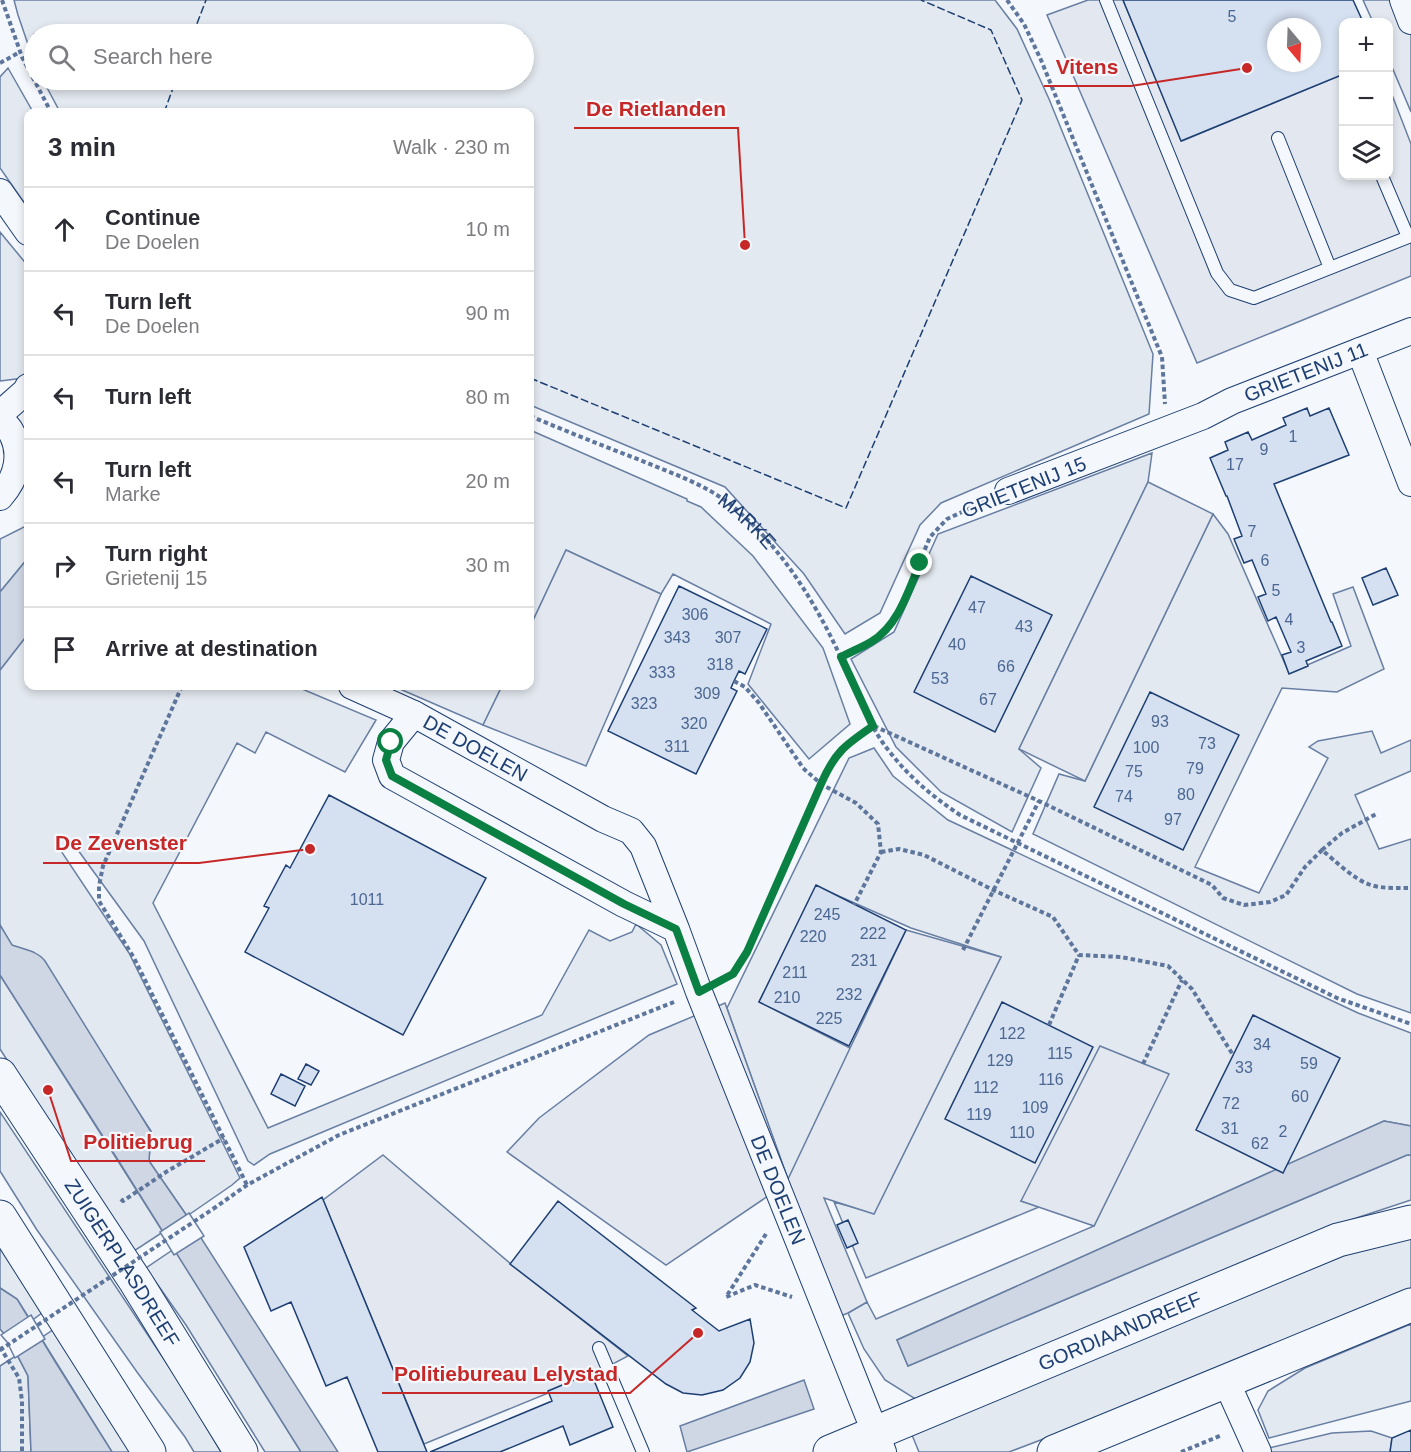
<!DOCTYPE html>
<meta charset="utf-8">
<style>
:root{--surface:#fff;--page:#f7f7f7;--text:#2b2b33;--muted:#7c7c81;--line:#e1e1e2}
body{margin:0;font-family:Helvetica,sans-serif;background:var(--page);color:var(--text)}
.controls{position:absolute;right:18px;top:18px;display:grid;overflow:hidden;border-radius:12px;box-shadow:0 3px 9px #0003}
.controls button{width:54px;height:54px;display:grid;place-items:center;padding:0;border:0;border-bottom:2px solid var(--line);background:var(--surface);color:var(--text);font:30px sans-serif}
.compass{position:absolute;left:1267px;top:18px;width:54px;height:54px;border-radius:50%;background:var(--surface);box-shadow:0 3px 9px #0003;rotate:161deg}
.stop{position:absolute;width:18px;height:18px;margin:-14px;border:4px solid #0b8043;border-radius:50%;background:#fff}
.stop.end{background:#0b8043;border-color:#fff;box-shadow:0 2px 6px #0008}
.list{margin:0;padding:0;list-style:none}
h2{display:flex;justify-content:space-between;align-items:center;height:78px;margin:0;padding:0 24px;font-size:26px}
h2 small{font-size:20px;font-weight:400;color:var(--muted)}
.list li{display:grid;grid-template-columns:39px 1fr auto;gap:18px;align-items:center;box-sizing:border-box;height:84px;padding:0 24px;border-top:2px solid var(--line)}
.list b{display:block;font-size:22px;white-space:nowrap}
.list p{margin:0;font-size:20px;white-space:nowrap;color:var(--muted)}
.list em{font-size:20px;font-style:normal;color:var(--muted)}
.icon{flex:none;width:33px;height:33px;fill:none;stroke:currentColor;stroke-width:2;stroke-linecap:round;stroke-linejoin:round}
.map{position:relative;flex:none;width:1411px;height:1452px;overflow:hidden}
.search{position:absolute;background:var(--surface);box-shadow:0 3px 9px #0003;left:24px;top:24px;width:510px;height:66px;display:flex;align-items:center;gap:15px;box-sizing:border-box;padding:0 21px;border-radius:33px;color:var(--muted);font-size:22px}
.panel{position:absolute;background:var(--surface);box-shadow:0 3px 9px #0003;left:24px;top:108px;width:510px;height:582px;border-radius:12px}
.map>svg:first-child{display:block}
.green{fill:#e3e9f0;stroke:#687fa3;stroke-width:1.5}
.parking{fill:#e3e8f0;stroke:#687fa3;stroke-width:1.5}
.water{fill:#cfd7e4;stroke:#687fa3;stroke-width:1.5}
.pier{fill:#f4f7fb;stroke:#687fa3;stroke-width:1.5}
.building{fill:#d5e0f0;stroke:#1d3f73;stroke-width:1.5;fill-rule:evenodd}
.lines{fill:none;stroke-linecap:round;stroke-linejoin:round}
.lane-casing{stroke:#1d3f73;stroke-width:14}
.street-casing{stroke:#1d3f73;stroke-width:28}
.secondary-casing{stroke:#1d3f73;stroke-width:35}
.path{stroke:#5e769c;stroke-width:4;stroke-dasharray:4.5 3;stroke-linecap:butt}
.lane{stroke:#f4f7fb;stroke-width:12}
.street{stroke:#f4f7fb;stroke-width:26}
.secondary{stroke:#f4f7fb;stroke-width:33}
.path-bridge{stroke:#5e769c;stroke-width:4;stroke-dasharray:4.5 3;stroke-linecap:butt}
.fence{stroke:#1d3f73;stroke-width:1.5;stroke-dasharray:8 3;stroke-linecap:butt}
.route{stroke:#0b8043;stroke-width:8}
.labels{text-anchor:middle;stroke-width:4.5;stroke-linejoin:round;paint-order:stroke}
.number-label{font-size:16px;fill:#4b6792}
.street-label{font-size:20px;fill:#1d3f73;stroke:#f4f7fb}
.leader{fill:none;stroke:#c62828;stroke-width:2}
.callout-dot{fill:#c62828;stroke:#f4f7fb;stroke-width:2}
.callout-label{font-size:21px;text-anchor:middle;font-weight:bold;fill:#c62828;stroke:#f4f7fb;stroke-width:4.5;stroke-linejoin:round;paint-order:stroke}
</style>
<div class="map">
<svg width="1411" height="1452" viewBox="0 0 1411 1452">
<rect width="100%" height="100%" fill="#f4f7fb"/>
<!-- green -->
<path class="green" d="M14 0H995L1017 29 1049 99 1153 354 1149 414 941 503 920 525 880 613 845 634 804 574 725 487 530 405V112H60L43 80H524V34H34V62L18 15Z
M8 68 33 112H28V208L0 168V77Z
M0 232 28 266V366L24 378 0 381Z
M530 430 687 499V501L701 507 753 556 823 648 850 724 809 759 748 684 771 624 673 574 661 594 566 550 530 627Z
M1152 453 1148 482 1019 749 1041 768 1012 832 941 792 896 747 851 659 894 632 938 534Z
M1213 514 1228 534 1289 673 1351 646 1333 594 1353 587 1384 669 1337 692 1282 688 1195 867 1259 893 1328 758 1309 747 1318 741 1372 731 1381 753 1411 740V771L1355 795 1379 849 1411 839V1013L1357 994 1033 834 1059 774 1085 781Z
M28 525V558L0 592V539Z
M28 634V686H295L376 720 345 772 266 732 255 753 237 743 153 903 268 1128 542 1015 589 930 610 941 632 932 636 924 661 945 677 984 270 1154 254 1165 248 1161 144 941 75 846 61 851 129 953 240 1178 232 1185 187 1216 149 1161 151 1131 33 952 12 946 0 925V670Z
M393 686H502L483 725Z
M874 748 893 776 948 820 1358 1013 1411 1033V1126L1384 1121 897 1340 908 1366 1407 1155H1411V1200L1326 1228 917 1400 885 1380 864 1349 848 1313 867 1302 876 1319 1094 1226 1168 1074 1021 1201 1039 1207 866 1278 834 1202 874 1213 1001 957 911 928 816 886 759 1002 852 1049 788 1180 727 1008 849 758Z
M0 975 163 1232 134 1251 92 1192 0 1049Z
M0 1112 183 1388 221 1452H194L185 1437 137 1372 37 1230 0 1171Z
M0 1236 46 1310 31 1321 17 1299 0 1288Z
M1411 1236V1288L1358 1309 1096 1419 1009 1452H919L912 1435 1345 1255 1396 1239Z
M174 1249 301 1452H265L186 1325 146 1268Z
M1411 1324V1401L1269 1438 1258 1410 1268 1391 1305 1368Z
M57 1327 135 1452H112L41 1338Z
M17 1355 28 1376 31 1452H0V1366Z"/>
<!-- parking -->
<path class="parking" d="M1088 0H1123L1182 141 1343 74 1344 176H1388L1389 87 1411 144V276L1197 363 1047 15Z
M1363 0H1411V112L1389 60 1388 22H1373Z
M1148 482 1213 514 1085 781 1019 749Z
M566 550 661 594 586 766 483 725 502 686H530V627Z
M906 930 1001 957 874 1214 824 1198 867 1302 848 1313 823 1323 771 1194 666 1265 507 1152 539 1118 649 1035 725 1003 788 1179Z
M1100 1046 1169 1074 1094 1226 1021 1201Z
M383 1155 512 1265 628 1356 592 1375 424 1444 323 1200Z
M1371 1431 1392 1438 1390 1452H1259L1269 1448 1332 1433Z"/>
<!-- water -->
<path class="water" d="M28 558V634L0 670V592Z
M0 925 12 945C24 949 37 951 45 961L151 1132 149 1161 187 1216 338 1452H301L118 1160 0 975Z
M1384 1121 1411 1126V1155H1407L908 1366 897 1340Z
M0 1288 17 1299 56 1363 112 1452H31L28 1376 10 1341 0 1329Z
M804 1380 814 1409 687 1452 680 1426Z"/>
<!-- pier -->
<path class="pier" d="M189 1213 204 1236 174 1255 160 1232Z
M31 1315 45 1339 15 1358 7 1342 1 1335Z"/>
<!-- building -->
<path class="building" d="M1123 0H1353L1363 22H1344V74L1181 141ZM1276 27H1312V63H1276Z
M1307 408 1310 416 1329 408 1349 455 1274 484 1331 622H1332L1342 646 1306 661 1308 666 1289 674 1282 655 1291 652 1276 617 1268 621 1258 597 1266 594 1252 560 1244 563 1234 539 1242 536 1227 496H1226L1210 458 1228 450 1225 442 1248 432 1252 440 1286 425 1283 418Z
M1386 568 1398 595 1373 605 1362 578Z
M971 576 1052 615 995 732 914 692Z
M679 586 767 629 745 674 739 671 734 681 731 688 737 691 696 774 608 731Z
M1150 692 1239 735 1183 850 1094 807Z
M329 795 486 878 403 1035 245 952 269 908 264 906 286 865 290 868Z
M816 885 906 930 849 1046 759 1002Z
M1002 1002 1093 1047 1035 1163 945 1119Z
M1253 1015 1340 1058 1283 1173 1196 1130Z
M306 1064 319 1071 311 1085 298 1079Z
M281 1074 305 1086 295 1106 271 1094Z
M322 1197 427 1452H378L347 1377 326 1386 291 1302 271 1311 244 1247Z
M558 1201 696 1308 692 1310 719 1331 750 1319 754 1343 750 1362 740 1378 723 1390 702 1395 683 1393 666 1384 510 1264Z
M848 1220 858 1243 847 1248 837 1225Z
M591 1373 613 1427 570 1445 563 1426 500 1452H430L552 1401 548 1391Z
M1411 1430V1452H1390L1392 1438Z"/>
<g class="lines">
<defs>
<path id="lane" d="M1106 0 1217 273 1230 290 1254 298 1411 236
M1278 138 1330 268
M1382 176 1408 237
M599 1348 643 1452"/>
<g id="street">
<path d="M1403 0 1411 21"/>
<path d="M0 192 28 232"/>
<path d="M1360 351 1411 483"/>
<path d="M0 414 26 391 28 387"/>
<path d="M0 419C3 422 7 426 10 430 24 453 17 478 0 497"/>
<path id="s2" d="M1008 491 1203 416 1232 401 1411 331"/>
<path d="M352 686 414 714"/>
<path id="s3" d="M676 929 624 904 392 776 386 760 391 742 414 714 603 819 631 831 643 846 676 929 699 992 883 1452"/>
<path d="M1226 1381 1258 1452"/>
</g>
<g id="secondary">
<path id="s4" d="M0 1075 136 1282 241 1452"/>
<path d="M0 1217 149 1452"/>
<path id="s5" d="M830 1452 1338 1240 1411 1222"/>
<path d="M1054 1452 1411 1305"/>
</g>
</defs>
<!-- lane casing -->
<use href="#lane" class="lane-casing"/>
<!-- street casing -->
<use href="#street" class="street-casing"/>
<!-- secondary casing -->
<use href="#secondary" class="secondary-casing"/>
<!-- path -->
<g class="path">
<path d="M2 0 22 57 51 112"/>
<path d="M1007 0 1024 24 1041 60 1162 357 1165 404"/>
<path d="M0 63 20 52"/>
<path id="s1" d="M530 416C566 431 603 446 640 460 673 474 709 485 737 510 784 551 817 605 843 662 857 691 868 725 889 751 910 778 932 796 960 815L1337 998 1411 1024"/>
<path d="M841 657 872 642 888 628 900 610 930 537 947 519 986 501"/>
<path d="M734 681 745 687 759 703 803 768 821 784 856 803 878 824 881 852 854 905"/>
<path d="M182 686 103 866 99 886V901L134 958 247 1185"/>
<path d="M874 726 1039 801 1212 885 1223 898 1244 905 1270 902 1286 895 1305 867 1322 850C1334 860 1354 879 1368 884 1381 889 1397 888 1411 888"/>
<path d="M1322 850 1342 833 1378 813"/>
<path d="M881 852 899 849 924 855 993 890 1053 917 1079 955 1121 957 1168 966 1192 989 1233 1055"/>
<path d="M963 950 1039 801"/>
<path d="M722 981 733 974 747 952 821 784C835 752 844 745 873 726"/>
<path d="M1049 1025 1079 955"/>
<path d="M1143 1064 1182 980"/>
<path d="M121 1199 123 1201 166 1172 224 1138"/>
<path d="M213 1209 247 1185 339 1135 674 1002"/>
<path d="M766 1234 726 1297 755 1285 792 1297"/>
<path d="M0 1347 19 1378 22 1401V1452"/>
<path d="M1181 1452 1222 1435"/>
</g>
<!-- lane -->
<use href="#lane" class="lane"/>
<!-- street -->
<use href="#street" class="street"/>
<!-- secondary -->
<use href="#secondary" class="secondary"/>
<!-- path-bridge -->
<path class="path-bridge" d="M0 1350 213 1209"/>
<!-- fence -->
<path class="fence" d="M193 34 206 0
M167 112 165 110 176 80
M530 378 846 508 1022 100 991 30 921 0"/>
</g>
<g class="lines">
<!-- route -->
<path class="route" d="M391 742 386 760 392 776 624 904 676 929 699 992 733 974 747 952 821 784C835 752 845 745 873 726L841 657C850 652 861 648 871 642 898 626 908 592 920 563"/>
</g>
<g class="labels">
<!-- number labels -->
<g class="number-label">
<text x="1232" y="22">5</text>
<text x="1293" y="442">1</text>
<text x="1264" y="455">9</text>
<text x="1235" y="470">17</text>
<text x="1252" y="537">7</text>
<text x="1265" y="566">6</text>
<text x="1276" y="596">5</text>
<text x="977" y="613">47</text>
<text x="695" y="620">306</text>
<text x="1289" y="625">4</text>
<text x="1024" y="632">43</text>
<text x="677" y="643">343</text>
<text x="728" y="643">307</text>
<text x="957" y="650">40</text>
<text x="1301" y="653">3</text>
<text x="720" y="670">318</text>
<text x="1006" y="672">66</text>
<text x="662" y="678">333</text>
<text x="940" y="684">53</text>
<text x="707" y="699">309</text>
<text x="988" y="705">67</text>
<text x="644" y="709">323</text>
<text x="1160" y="727">93</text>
<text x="694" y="729">320</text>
<text x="1207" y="749">73</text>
<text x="677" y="752">311</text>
<text x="1146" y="753">100</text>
<text x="1195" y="774">79</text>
<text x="1134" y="777">75</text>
<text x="1186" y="800">80</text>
<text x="1124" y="802">74</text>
<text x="1173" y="825">97</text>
<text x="367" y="905">1011</text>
<text x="827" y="920">245</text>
<text x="873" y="939">222</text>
<text x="813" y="942">220</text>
<text x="864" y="966">231</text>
<text x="795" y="978">211</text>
<text x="849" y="1000">232</text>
<text x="787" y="1003">210</text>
<text x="829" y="1024">225</text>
<text x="1012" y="1039">122</text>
<text x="1262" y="1050">34</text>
<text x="1060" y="1059">115</text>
<text x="1000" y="1066">129</text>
<text x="1309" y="1069">59</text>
<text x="1244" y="1073">33</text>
<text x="1051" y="1085">116</text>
<text x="986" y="1093">112</text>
<text x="1300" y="1102">60</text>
<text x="1231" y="1109">72</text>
<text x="1035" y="1113">109</text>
<text x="979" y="1120">119</text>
<text x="1230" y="1134">31</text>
<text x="1283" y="1137">2</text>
<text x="1022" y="1138">110</text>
<text x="1260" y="1149">62</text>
</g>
<!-- street labels -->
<g class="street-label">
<text dy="7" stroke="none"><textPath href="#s2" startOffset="321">GRIETENIJ 11</textPath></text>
<text transform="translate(1024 487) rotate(-22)" y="7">GRIETENIJ 15</text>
<text dy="7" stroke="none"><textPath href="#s1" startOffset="243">MARKE</textPath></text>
<text dy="7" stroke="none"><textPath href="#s3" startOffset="465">DE DOELEN</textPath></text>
<text dy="7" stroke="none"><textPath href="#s3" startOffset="1030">DE DOELEN</textPath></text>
<text dy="7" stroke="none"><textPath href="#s4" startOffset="224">ZUIGERPLASDREEF</textPath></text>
<text dy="7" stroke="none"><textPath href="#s5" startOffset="314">GORDIAANDREEF</textPath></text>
</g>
</g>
<!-- callouts -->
<path class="leader" d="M1247 68L1131 86H1044M745 245L738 128H574M310 849L199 863H43M48 1090L71 1161H205M698 1333L630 1393H382"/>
<g class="callout-dot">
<circle cx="1247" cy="68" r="6"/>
<circle cx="745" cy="245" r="6"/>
<circle cx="310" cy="849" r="6"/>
<circle cx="48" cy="1090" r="6"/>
<circle cx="698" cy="1333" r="6"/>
</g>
<g class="callout-label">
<text x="1087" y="74">Vitens</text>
<text x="656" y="116">De Rietlanden</text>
<text x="121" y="850">De Zevenster</text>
<text x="138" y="1149">Politiebrug</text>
<text x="506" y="1381">Politiebureau Lelystad</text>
</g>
</svg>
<div class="controls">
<button>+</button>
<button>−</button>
<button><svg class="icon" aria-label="layers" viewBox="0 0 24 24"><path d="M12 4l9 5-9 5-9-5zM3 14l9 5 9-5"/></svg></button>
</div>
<svg class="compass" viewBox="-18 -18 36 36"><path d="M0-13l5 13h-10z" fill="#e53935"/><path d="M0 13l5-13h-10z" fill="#7c7c81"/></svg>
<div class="stop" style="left:391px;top:742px"></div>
<div class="stop end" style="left:920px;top:563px"></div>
<div class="search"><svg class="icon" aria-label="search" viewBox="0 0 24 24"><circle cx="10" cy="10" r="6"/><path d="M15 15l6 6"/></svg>Search here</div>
<section class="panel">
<h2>3 min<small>Walk · 230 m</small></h2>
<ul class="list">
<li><svg class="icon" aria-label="ahead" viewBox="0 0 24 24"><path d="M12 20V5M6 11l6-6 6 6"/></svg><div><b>Continue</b><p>De Doelen</p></div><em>10 m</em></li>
<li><svg class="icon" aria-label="left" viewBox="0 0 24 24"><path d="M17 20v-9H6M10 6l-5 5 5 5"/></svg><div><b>Turn left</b><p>De Doelen</p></div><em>90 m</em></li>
<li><svg class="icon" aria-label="left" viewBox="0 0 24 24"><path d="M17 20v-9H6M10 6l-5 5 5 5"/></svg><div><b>Turn left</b></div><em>80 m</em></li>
<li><svg class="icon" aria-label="left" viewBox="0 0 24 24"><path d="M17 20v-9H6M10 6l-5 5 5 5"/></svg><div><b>Turn left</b><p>Marke</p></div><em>20 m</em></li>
<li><svg class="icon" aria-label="right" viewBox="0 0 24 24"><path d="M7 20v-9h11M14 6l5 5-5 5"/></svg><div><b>Turn right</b><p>Grietenij 15</p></div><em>30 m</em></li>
<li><svg class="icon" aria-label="arrive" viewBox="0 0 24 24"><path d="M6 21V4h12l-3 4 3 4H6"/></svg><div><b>Arrive at destination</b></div></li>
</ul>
</section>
</div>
